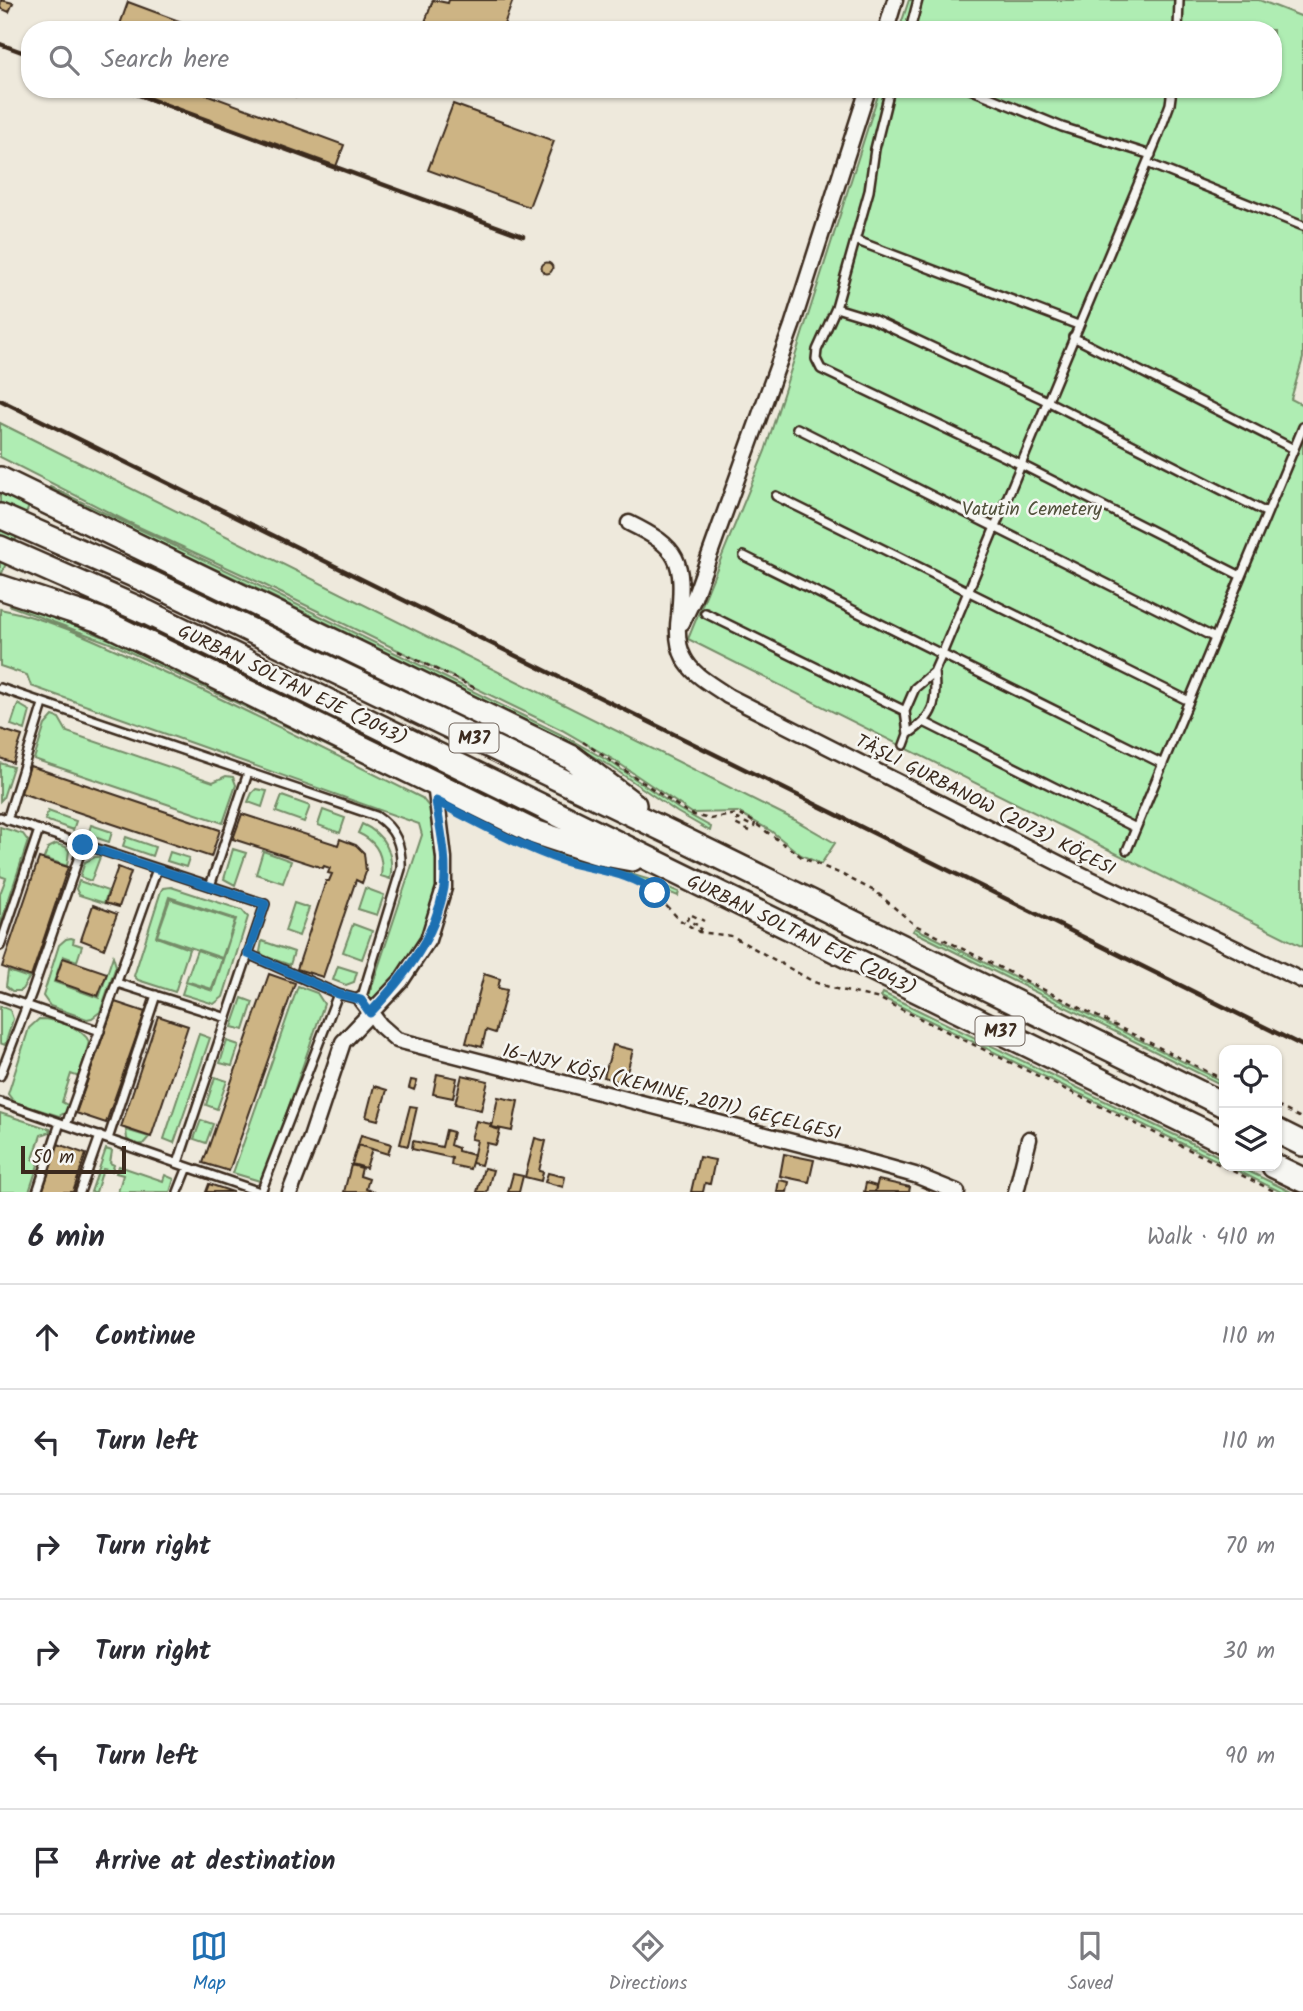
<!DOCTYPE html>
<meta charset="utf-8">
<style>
:root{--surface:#fff;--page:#f7f7f7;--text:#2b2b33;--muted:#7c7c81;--line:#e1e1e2;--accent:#1f6fb2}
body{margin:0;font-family:Kalam,sans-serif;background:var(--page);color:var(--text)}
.controls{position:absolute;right:21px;bottom:21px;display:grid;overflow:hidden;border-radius:14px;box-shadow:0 2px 5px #0004}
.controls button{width:63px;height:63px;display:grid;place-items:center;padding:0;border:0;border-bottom:2px solid var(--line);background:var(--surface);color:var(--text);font:35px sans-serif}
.scale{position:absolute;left:21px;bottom:18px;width:105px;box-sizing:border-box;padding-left:7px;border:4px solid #3b2a1e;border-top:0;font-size:19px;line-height:24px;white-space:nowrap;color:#3b2a1e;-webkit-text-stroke:5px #f6f6f2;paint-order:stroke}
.stop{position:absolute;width:21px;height:21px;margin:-16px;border:5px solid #1f6fb2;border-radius:50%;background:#fff}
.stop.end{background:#1f6fb2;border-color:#fff;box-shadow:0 2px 7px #0008}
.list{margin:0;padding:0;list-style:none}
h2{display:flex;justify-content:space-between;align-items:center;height:91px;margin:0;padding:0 28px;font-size:30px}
h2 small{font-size:23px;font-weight:400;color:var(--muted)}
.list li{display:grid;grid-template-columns:46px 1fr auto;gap:21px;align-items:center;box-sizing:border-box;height:105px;padding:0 28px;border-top:2px solid var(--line)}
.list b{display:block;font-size:26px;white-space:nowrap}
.list em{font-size:23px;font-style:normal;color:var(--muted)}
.icon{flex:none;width:38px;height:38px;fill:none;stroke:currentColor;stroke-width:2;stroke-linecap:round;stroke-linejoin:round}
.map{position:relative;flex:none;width:1303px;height:1192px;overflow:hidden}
.search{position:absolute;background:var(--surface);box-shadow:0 2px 5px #0004;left:21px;right:21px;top:21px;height:77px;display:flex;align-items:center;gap:18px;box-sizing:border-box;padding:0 24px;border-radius:28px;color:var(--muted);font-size:26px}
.sheet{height:721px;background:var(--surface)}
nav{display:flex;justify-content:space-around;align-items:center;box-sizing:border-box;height:98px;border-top:2px solid var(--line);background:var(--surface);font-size:19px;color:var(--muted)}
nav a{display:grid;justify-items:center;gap:4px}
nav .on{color:var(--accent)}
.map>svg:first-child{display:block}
.green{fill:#afedb3;stroke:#758c68;stroke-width:2}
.building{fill:#cdb484;stroke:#3b2a1e;stroke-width:2}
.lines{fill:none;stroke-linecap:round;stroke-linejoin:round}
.service-casing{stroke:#3b2a1e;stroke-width:12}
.minor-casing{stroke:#3b2a1e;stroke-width:19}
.trunk-casing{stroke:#3b2a1e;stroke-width:28}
.path{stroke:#3b2a1e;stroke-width:2.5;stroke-dasharray:5 5;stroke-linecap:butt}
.service{stroke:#f6f6f2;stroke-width:7}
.minor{stroke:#f6f6f2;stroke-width:14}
.trunk{stroke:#f6f6f2;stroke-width:23}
.rail{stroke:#3b2a1e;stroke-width:4.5}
.route{stroke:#1f6fb2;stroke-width:9}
.labels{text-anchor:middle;stroke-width:5;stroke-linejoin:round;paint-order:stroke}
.shield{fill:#f6f6f2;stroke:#73675e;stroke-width:2}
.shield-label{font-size:18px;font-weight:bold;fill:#3b2a1e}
.park-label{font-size:19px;fill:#52513c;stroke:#f6f6f2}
.street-label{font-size:19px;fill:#3b2a1e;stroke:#f6f6f2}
</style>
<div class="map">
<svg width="1303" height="1192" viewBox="0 0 1303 1192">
<rect width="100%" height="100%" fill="#eee9dc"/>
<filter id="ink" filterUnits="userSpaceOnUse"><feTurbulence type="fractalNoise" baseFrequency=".0143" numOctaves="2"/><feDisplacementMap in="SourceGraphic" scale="14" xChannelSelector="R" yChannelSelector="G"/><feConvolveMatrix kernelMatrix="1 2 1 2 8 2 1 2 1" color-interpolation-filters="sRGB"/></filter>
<g filter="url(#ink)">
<!-- green -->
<path class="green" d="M909 0H1259L1303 17V358L1291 399 1303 405V947L688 639 765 451 880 89H1273V30H899Z
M0 423 795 820 835 843 821 864 801 855 771 831 738 812 692 813 614 760 562 730 250 578 128 522 0 457Z
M50 487 249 581 560 734 612 763 679 809 711 827 710 831 677 812 610 766 559 737 247 584 48 490Z
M0 488 30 504 0 578Z
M11 603C147 647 275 715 402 779L401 781 115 645 10 606Z
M0 609C58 620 115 650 168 674 254 714 338 756 422 798L436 816 442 889 417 950 378 1000 369 1004 367 1001 422 835 419 824 31 686 27 675 0 666Z
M18 704 30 711 25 730 11 725Z
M53 716 59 718 67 732 213 782 226 776 233 777 236 785 223 823 34 759 45 725Z
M0 763 13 767 3 798 0 801Z
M256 789 267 791 262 807 248 802 252 793Z
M282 796 310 806 304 822 276 812Z
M323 810 345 818 340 833 318 825Z
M467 810 545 848 650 880 679 892 678 896 649 884 544 851 466 813Z
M48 811 76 821 73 830 45 820Z
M362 824C385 834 395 855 390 879L381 876C384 856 376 841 358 833Z
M91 825 112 832 109 842 88 835Z
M0 827 23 834 28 841 0 926V894L6 878 0 876Z
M126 837 155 847 152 856 123 846Z
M56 844 66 847 69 851 67 866 44 858 48 848Z
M233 849 246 853 235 885 224 879Z
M263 851 291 861 283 883 256 874Z
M170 852 189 858 186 867 167 861Z
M95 857H100L91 881 80 877 85 862Z
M79 881 108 891 104 903 79 895 76 889Z
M171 887 242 910 248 917 223 997 214 1004 182 994 186 982 213 991 236 919 169 897 156 937 189 949 175 992 138 980 134 976 161 891 163 888Z
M365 888 384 895 377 915 358 909Z
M170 899 235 920 222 958 157 936Z
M294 903 309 908 299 936 285 931Z
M353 924 372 931 362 959 343 952Z
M915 928 1224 1082V1086L913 931Z
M71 938 74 939 73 943 82 946 77 961 63 956 54 982 99 998 113 956 116 966 100 1012 92 1018 87 1019 50 1006 43 996 59 945 66 939Z
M262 941 294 952 290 965 264 956 260 952Z
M197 950 222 959 212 989 186 981Z
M338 966 357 972 354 982 346 985 333 980Z
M8 971 29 978 21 991H12L6 986Z
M298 986 317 993 324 1004 265 1176 260 1181 233 1173Z
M883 993 1224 1159V1164L881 997Z
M242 998 253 1002 244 1030 232 1027Z
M0 1006 10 1010 13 1019 5 1045 0 1043Z
M39 1019C54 1019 83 1027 89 1042L79 1077 71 1074 62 1102 69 1106 66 1112 59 1116 14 1102 8 1094 29 1028Z
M199 1034 210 1038 174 1143 164 1139Z
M227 1041 239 1045 232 1066 220 1063Z
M215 1077 227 1081 217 1109 206 1105Z
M0 1113 50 1129V1132L41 1135 33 1159 39 1162 29 1192H0Z
M201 1120 213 1124 206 1143 194 1139Z
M126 1130 149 1137 143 1144 134 1145 127 1139Z
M106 1149 112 1151 110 1163 114 1165 112 1171 103 1169 96 1192H91Z
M119 1166 163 1181 165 1175 174 1179 170 1192H118L123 1175 116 1173Z
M1228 1166H1238L1291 1192H1281Z"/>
<!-- building -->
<path class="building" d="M1 0 13 3 9 12 0 8Z
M433 0 448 3 449 0H513L502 30H436L424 25Z
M128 2 182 22 179 30H118Z
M120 89H192L344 145 335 169Z
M276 89H300L297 97Z
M453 104 554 141 529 207 428 170Z
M541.5 268a5.5 5.5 0 1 1 11 0a5.5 5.5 0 1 1-11 0Z
M0 729 22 736 13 763 0 758Z
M30 766 220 830 211 857 21 793Z
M242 814 338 845 340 839 356 845 364 853 366 872 362 883 356 880 323 977 297 969 326 881H329L332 874 328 873 330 868 324 866 323 868 233 839Z
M39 858 68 867 31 977 2 967Z
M118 867 131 872 119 907 105 903Z
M93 905 117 914 104 949 81 940Z
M63 958 107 973 98 996 55 981Z
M269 974 295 983 229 1171 203 1163Z
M484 974 500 979 498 988 507 990 495 1033 486 1030 482 1047 466 1043Z
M115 1002 145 1012 106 1123 76 1113Z
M158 1016 188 1026 151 1137 121 1127Z
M613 1045 633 1050 624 1083 604 1077Z
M437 1074 457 1078 453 1098 433 1094Z
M462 1075 488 1081 481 1110 455 1104Z
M411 1080 417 1081 414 1090 409 1088Z
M374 1086 387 1090 378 1120 366 1117Z
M498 1097 518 1101 512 1131 492 1127Z
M410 1106 417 1107 408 1146 400 1144Z
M476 1121 491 1124 490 1127 500 1130 496 1145 487 1143 481 1165 472 1163 477 1140 471 1139Z
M446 1130 453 1132 450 1145 458 1148V1151L474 1155 470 1169 451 1165 452 1158 412 1149 413 1141 442 1147Z
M361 1135 391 1144 388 1154 358 1145Z
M535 1138 546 1141 539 1171 543 1172 541 1181 525 1177Z
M58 1144 86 1154 73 1192H42Z
M358 1145 372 1149 366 1168 352 1164Z
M784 1154 814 1160 809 1182 780 1176Z
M699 1157 715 1160 710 1184 705 1183 703 1192H691Z
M351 1165 362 1168 360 1176 369 1179 366 1189 375 1192H344Z
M484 1168 493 1170 487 1192H477Z
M548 1173 565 1177 563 1187 545 1182Z
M513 1174 523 1176 519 1192H508Z
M779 1180 789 1182 787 1192H777Z
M878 1180 910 1187 909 1192H875Z
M866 1183 876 1186 875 1192H864Z
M209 1184 233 1192H206Z"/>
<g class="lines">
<defs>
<path id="service" d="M910 30 918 0
M1178 30 1179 0
M890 89 875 149 869 191 836 308 817 350 816 359 821 369 1020 464 1241 576
M970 89 1062 127 1151 155
M1147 163 1303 226
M855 240 1078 325
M836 308 872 319 1047 401 1267 513
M1073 337 1294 449
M797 428 1215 638
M776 496 1189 701
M744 556 1163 764
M705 613 905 711
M0 688 376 816C396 829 402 845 401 869L361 1000 338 994 261 1192
M926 723 1136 828
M908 734C935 717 937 702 934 672
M904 745 908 734 905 711 915 688 934 672 942 654 1157 139 1170 104 1172 89
M0 817 265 904 178 1163
M7 820 43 704
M1127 850 1303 427
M210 886 248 773
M0 946 39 830
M248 954 338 994
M117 983 227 1018
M0 996 100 1031
M0 1076 32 992 83 845
M0 1102 260 1192
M66 1125 157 869
M108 1139 156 995
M37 1192 60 1123
M80 1192 100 1136
M178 1192 188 1167"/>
<path id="minor" d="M886 30 895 0
M629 523C680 548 684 560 679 616 677 630 677 645 684 658 693 676 713 685 728 696L1072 870 1303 981
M682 623 694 598 792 326 868 89
M361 1000 380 1025 397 1040 847 1156 915 1175 957 1192
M290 1192 311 1138 343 1042 401 981 428 940 444 888V858L435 784
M1016 1192 1029 1139"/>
<path id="trunk" d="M0 479 571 757 634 805
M0 516 154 584 673 834 1224 1105
M0 548 148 613 1224 1141
M0 587 100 620 534 832 599 853 632 859
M1277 1131 1303 1144
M1274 1166 1303 1180"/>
</defs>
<!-- service casing -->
<use href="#service" class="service-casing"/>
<!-- minor casing -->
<use href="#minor" class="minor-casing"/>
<!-- trunk casing -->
<use href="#trunk" class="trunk-casing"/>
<!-- path -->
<path class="path" d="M398 651 477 689
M583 742 690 814 710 819 737 814 749 819 803 858 841 874 876 892 915 925 1224 1080
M750 831 735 824 738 819 754 827 755 823
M626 878 647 886 680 920 699 932 732 936 814 982 832 988 880 999 1276 1192
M699 932 701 927 687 920 690 914 704 921
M1277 1106 1303 1119"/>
<!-- service -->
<use href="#service" class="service"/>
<!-- minor -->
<use href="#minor" class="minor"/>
<!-- trunk -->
<use href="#trunk" class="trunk"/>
<!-- rail -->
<path class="rail" d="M0 44 30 55
M123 89 523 236
M0 400 1303 1046"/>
</g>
</g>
<g class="lines" filter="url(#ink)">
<!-- route -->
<path class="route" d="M83 845 265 904 248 954 338 994 361 1000 370 1013C404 977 435 938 444 888 448 859 440 829 436 801 477 822 519 846 564 861 593 870 632 872 655 893"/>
</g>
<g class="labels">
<!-- shield labels -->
<g class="shield">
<rect x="449.5" y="723.5" width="49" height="29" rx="5"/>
<rect x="975.5" y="1016.5" width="49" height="29" rx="5"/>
</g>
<g class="shield-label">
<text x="474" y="744">M37</text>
<text x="1000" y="1037">M37</text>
</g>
<!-- park labels -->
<g class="park-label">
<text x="1032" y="515">Vatutin Cemetery</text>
</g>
<!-- street labels -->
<g class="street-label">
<text transform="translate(293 684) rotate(26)" y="7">GURBAN SOLTAN EJE (2043)</text>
<text transform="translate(986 804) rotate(27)" y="7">TÄŞLI GURBANOW (2073) KÖÇESI</text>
<text transform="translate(802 934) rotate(26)" y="7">GURBAN SOLTAN EJE (2043)</text>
<text transform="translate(672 1091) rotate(14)" y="7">16-NJY KÖŞI (KEMINE, 2071) GEÇELGESI</text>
</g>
</g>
</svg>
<div class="controls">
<button><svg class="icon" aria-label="locate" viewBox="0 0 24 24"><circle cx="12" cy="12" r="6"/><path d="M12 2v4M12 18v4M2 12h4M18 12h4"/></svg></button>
<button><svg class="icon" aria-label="layers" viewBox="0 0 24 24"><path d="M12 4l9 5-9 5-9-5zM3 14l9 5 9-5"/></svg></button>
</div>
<div class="scale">50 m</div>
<div class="stop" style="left:655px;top:893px"></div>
<div class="stop end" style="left:83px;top:845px"></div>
<div class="search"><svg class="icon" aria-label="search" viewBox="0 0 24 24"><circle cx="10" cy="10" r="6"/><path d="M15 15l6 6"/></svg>Search here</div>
</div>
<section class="sheet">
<h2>6 min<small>Walk · 410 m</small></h2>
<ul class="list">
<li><svg class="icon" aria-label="ahead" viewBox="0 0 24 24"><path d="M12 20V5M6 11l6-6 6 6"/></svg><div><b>Continue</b></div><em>110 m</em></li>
<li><svg class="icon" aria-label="left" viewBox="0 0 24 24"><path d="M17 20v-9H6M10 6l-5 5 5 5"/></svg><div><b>Turn left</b></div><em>110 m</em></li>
<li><svg class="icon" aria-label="right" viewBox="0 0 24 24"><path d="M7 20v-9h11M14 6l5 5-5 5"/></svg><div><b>Turn right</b></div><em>70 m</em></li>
<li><svg class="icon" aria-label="right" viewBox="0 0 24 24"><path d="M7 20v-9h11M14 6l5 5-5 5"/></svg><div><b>Turn right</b></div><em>30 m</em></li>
<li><svg class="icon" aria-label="left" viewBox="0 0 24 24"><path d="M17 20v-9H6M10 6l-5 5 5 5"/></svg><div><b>Turn left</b></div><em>90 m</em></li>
<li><svg class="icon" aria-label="arrive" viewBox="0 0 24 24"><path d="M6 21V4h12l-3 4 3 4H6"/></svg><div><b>Arrive at destination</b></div></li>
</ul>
</section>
<nav>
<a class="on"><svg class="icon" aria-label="map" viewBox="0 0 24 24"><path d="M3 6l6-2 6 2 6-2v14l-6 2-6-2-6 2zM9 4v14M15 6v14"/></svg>Map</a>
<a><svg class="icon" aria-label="directions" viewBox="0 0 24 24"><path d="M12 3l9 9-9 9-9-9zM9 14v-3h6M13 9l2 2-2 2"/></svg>Directions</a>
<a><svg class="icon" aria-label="saved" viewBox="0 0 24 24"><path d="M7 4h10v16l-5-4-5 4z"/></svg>Saved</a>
</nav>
